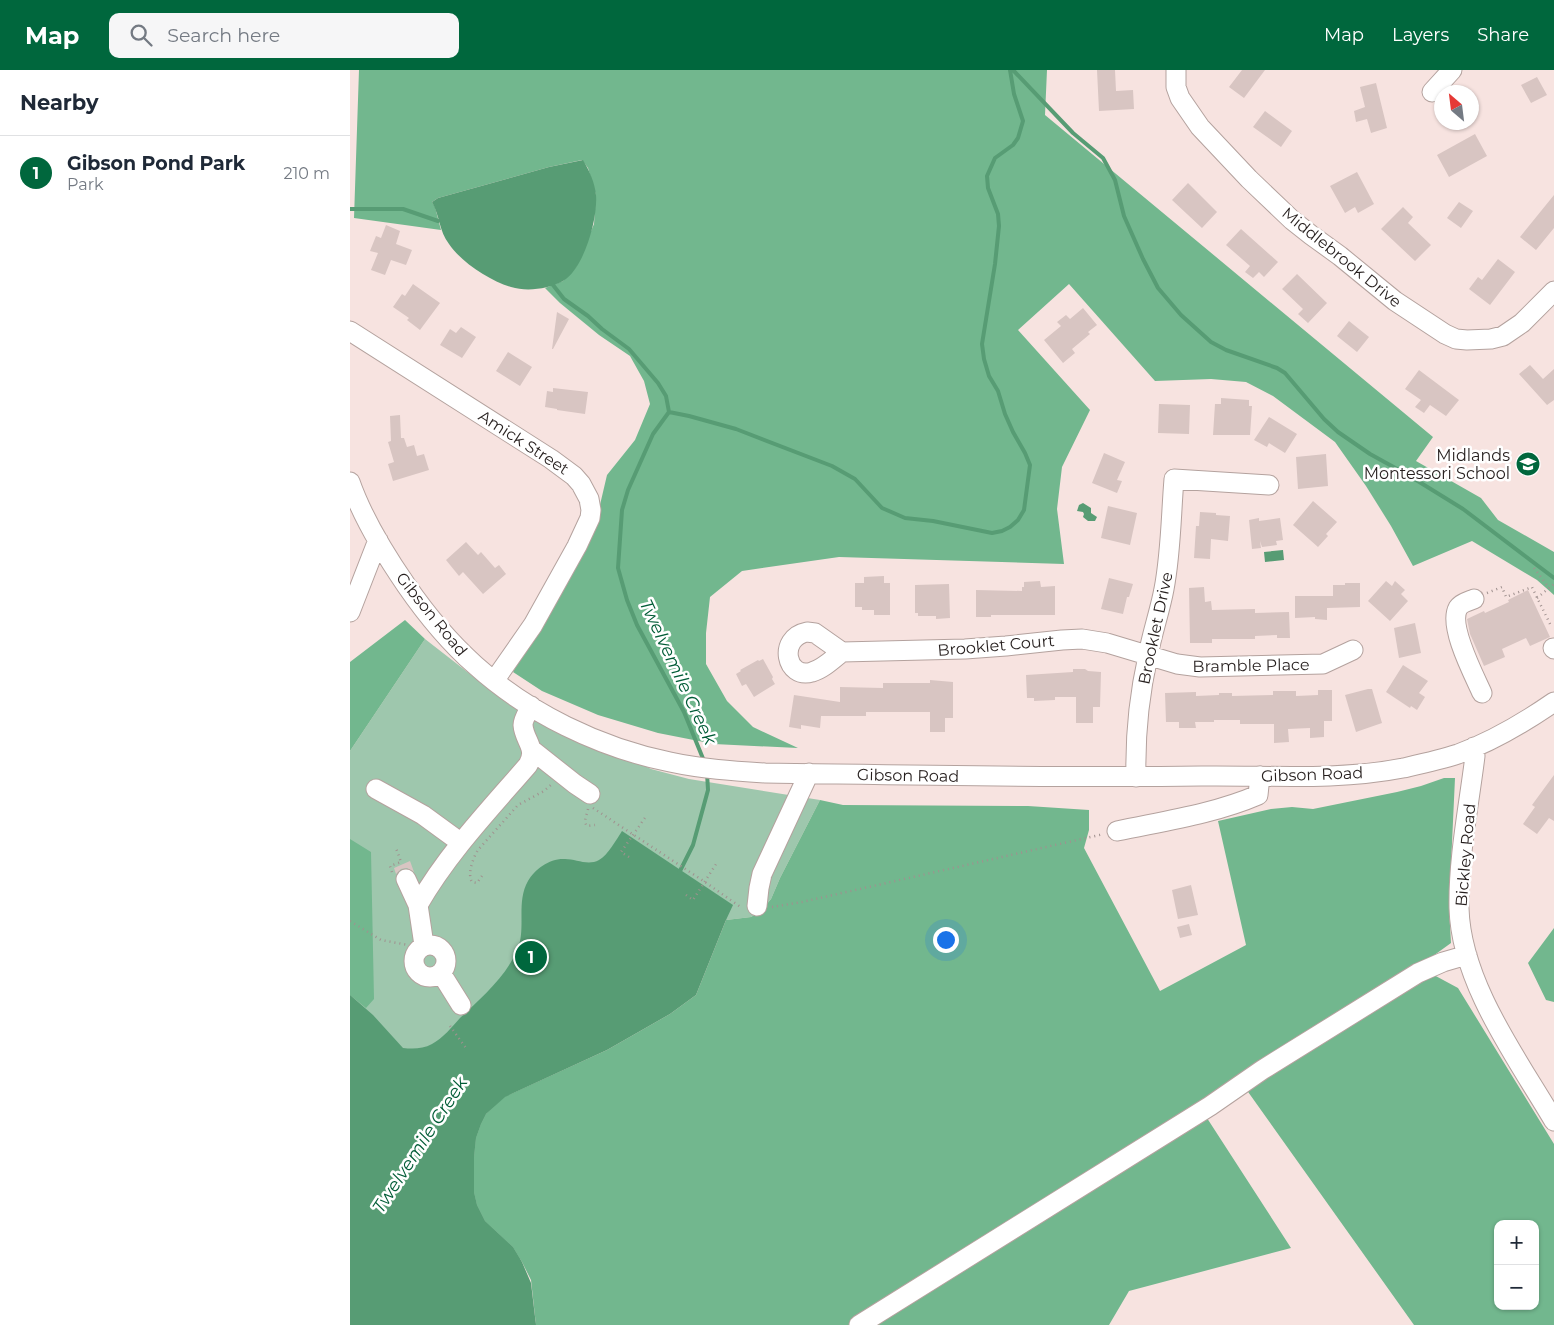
<!DOCTYPE html>
<meta charset="utf-8">
<style>
:root{--surface:#fff;--page:#f6f6f7;--text:#1f2937;--muted:#747a83;--line:#e0e1e3;--accent:#00673d}
body{margin:0;font-family:Montserrat,sans-serif;background:var(--page);color:var(--text)}
.controls{position:absolute;right:15px;bottom:15px;display:grid;overflow:hidden;border-radius:10px;box-shadow:0 1px 4px #0004}
.controls button{width:45px;height:45px;display:grid;place-items:center;padding:0;border:0;border-bottom:1px solid var(--line);background:var(--surface);color:var(--text);font:25px sans-serif}
.compass{position:absolute;left:1084px;top:15px;width:45px;height:45px;border-radius:50%;background:var(--surface);box-shadow:0 1px 4px #0004;rotate:332deg}
.you{position:absolute;left:595px;top:869px;width:18px;height:18px;margin:-12px;border:4px solid #fff;border-radius:50%;background:#1a73e8;box-shadow:0 0 0 8px #1a73e833}
.badge{display:grid;place-items:center;width:32px;height:32px;border-radius:50%;background:var(--accent);color:#fff;font-size:16px;font-weight:700}
.pin{position:absolute;translate:-50% -50%;border:2px solid #fff;box-shadow:0 1px 5px #0006}
.list{margin:0;padding:0;list-style:none}
h2{display:flex;justify-content:space-between;align-items:center;height:65px;margin:0;padding:0 20px;font-size:21px}
h2 small{font-size:16px;font-weight:400;color:var(--muted)}
.list li{display:grid;grid-template-columns:32px 1fr auto;gap:15px;align-items:center;box-sizing:border-box;height:75px;padding:0 20px;border-top:1px solid var(--line)}
.list b{display:block;font-size:19px;white-space:nowrap}
.list p{margin:0;font-size:16px;white-space:nowrap;color:var(--muted)}
.list em{font-size:16px;font-style:normal;color:var(--muted)}
.icon{flex:none;width:28px;height:28px;fill:none;stroke:currentColor;stroke-width:2;stroke-linecap:round;stroke-linejoin:round}
.map{position:relative;flex:none;width:1204px;height:1255px;overflow:hidden}
header{display:flex;align-items:center;gap:30px;box-sizing:border-box;height:70px;padding:0 25px;background:var(--accent);color:#fff}
header strong{font-size:24px}
nav{display:flex;gap:28px;margin-inline-start:auto;font-size:18px}
.search{width:350px;height:45px;background:var(--page);display:flex;align-items:center;gap:12px;box-sizing:border-box;padding:0 18px;border-radius:10px;color:var(--muted);font-size:19px}
main{display:flex}
aside{flex:1;background:var(--surface)}
.map>svg:first-child{display:block}
.green{fill:#9ec7ad}
.forest{fill:#72b78e;fill-rule:evenodd}
.water{fill:#579c74}
.lines{fill:none;stroke-linecap:round;stroke-linejoin:round}
.stream{stroke:#579c74;stroke-width:4}
.building{fill:#d8c5c2}
.minor-casing{stroke:#b4a29e;stroke-width:21}
.path{stroke:#a0918f;stroke-width:2.5;stroke-dasharray:1 4;stroke-linecap:butt}
.minor{stroke:#fff;stroke-width:19}
.labels{text-anchor:middle;stroke-width:5;stroke-linejoin:round;paint-order:stroke}
.street-label{font-size:16px;fill:#251e1d;stroke:#fff}
.poi-label{font-size:16px;fill:#251e1d;stroke:#fff;text-anchor:end}
.water-label{font-size:18px;font-style:italic;fill:#015c36;stroke:#fff}
</style>
<header>
<strong>Map</strong>
<div class="search"><svg class="icon" aria-label="search" viewBox="0 0 24 24"><circle cx="10" cy="10" r="6"/><path d="M15 15l6 6"/></svg>Search here</div>
<nav><a>Map</a><a>Layers</a><a>Share</a></nav>
</header>
<main>
<aside>
<h2>Nearby<small></small></h2>
<ul class="list">
<li><span class="badge">1</span><div><b>Gibson Pond Park</b><p>Park</p></div><em>210 m</em></li>
</ul>
</aside>
<div class="map">
<svg width="1204" height="1255" viewBox="0 0 1204 1255">
<rect width="100%" height="100%" fill="#f7e3e0"/>
<!-- green -->
<path class="green" d="M75 569 138 618 301 699 339 709 470 730 430 808 421 829 411 841 401 847 376 850 136 1044 186 1255H0V681Z"/>
<!-- forest -->
<path class="forest" d="M9 0H697L695 45 1083 367 1066 391 1131 428 1148 450 1204 482V525L1187 510 1122 471 1063 496 1041 456 1016 416 985 372 923 326 896 312 861 309 805 311 719 214 668 260 740 340 712 397 707 439 714 494 489 487 392 501 360 527 356 563V594L377 631 403 657 448 678 364 674 308 663 248 645 192 621 163 602 246 452 257 405 285 370 300 334 294 311 280 286 249 265 210 233 195 218 213 211 226 197 244 154 246 125 238 98 232 90 199 97 88 128 82 132 85 137 91 160 4 148Z
M55 550 75 569 0 681V592Z
M1094 708H1105L1099 838 1101 873 1083 886 1082 904 1108 918 1204 1074V1255H1064L896 1019 855 1045 941 1178 779 1221 759 1255H186L181 1210 172 1192 163 1177 135 1151 127 1135 124 1122V1087L126 1068 131 1054 136 1044 154 1027 257 980 320 944 346 925 376 850 401 847 411 841 421 829 430 808 470 730 493 735 678 736 739 740V760L734 778 810 921 896 875 868 751 921 739 942 737 963 739 1047 722 1071 716ZM1148 1154H1185V1236H1148Z
M0 769 21 782 24 929 16 938 0 925Z
M1204 858V932L1196 930 1178 893Z"/>
<!-- water -->
<path class="water" d="M233 90C239 100 245 113 246 125 248 148 234 199 213 211 198 219 177 222 161 217 140 211 111 192 99 174 89 161 90 146 82 132L88 128 199 97Z
M733 433 741 438V443L747 447 745 451H738L733 447 734 444 733 442 727 441 729 435Z
M933 480 934 490 915 492 914 482Z
M272 761 383 835 376 850 346 925 320 944 257 980 155 1027 136 1044 131 1054 126 1068 124 1087V1122L127 1135 135 1151 163 1177 172 1192 181 1213 186 1255H0V925L23 945 53 978C63 979 73 979 82 974 93 968 102 957 110 948 131 928 157 906 168 878 176 857 166 832 178 811 185 799 200 788 215 789 226 789 238 796 249 790 258 785 266 770 272 761Z"/>
<g class="lines">
<!-- stream -->
<path class="stream" d="M663 0 723 63 753 88 765 110 774 146 793 189 808 218 831 245 861 272 876 280 927 298 935 303 974 349 988 362 1020 384 1058 405 1113 439 1204 508
M0 139H53L88 151
M203 215 214 229 238 246 252 259 279 279 308 313 316 326 319 342
M319 342 303 364 278 420 272 440 268 498 277 530 287 555 334 642 354 691
M319 342 339 346 386 359 482 396 505 409 532 438 555 448 583 451 642 463 652 461 660 457 668 450 674 440 680 395 675 383 663 362 655 344 648 321 639 306 634 289 632 274 645 194 649 156 648 144 638 118 637 106 645 88 663 75 668 68 673 51 664 24 660 0
M329 803 343 775 358 720 357 703"/>
</g>
<!-- building -->
<path class="building" d="M747 0H765L766 21 783 20 784 39 749 41Z
M892 0H915L894 28 879 17Z
M1187 7 1197 25 1181 33 1171 15Z
M1026 13 1037 58 1021 63 1017 49 1006 52 1004 41 1015 37 1010 17Z
M915 41 942 61 931 77 903 57Z
M1125 64 1137 86 1099 107 1087 85Z
M1007 102 1024 134 1008 143 1005 137 995 143 980 116Z
M838 113 867 142 852 158 822 130Z
M1204 125V158L1186 180 1170 167Z
M1109 132 1123 141 1111 158 1097 148Z
M1053 137 1063 147 1058 153 1081 175 1065 191 1031 159Z
M36 155 50 161 46 174 62 180 56 195 41 190 35 205 21 200 28 183 20 181 26 166 31 168Z
M891 159 928 192 914 207 909 202 903 208 895 202 900 196 876 175Z
M1148 189 1165 202 1140 235 1119 219 1128 207 1132 210Z
M947 204 977 233 958 253 948 244 953 239 932 219Z
M63 214 90 233 70 260 57 250 59 248 43 237 52 224 55 226Z
M733 238 747 255 738 262 740 264 722 279 725 283 713 293 694 270 711 256 707 252 716 245 720 249Z
M207 242 219 249 203 279H202Z
M999 251 1019 267 1007 282 987 266Z
M111 257 126 267 112 288 90 275 100 259 106 263Z
M158 282 182 297 170 316 146 301Z
M1180 295 1193 309 1204 299V330L1197 335 1169 304Z
M1069 300 1109 330 1096 346 1080 335 1074 343 1065 337 1071 330 1055 319Z
M203 318 238 322 235 344 207 340V339L195 337 197 321 203 322Z
M871 328 899 330V336H902L900 365H863L865 334H871Z
M809 334 840 335 839 364 808 363Z
M50 345 51 368H54L57 377 64 375 67 386 74 384 79 400 43 411 38 394 44 392 38 372 41 371 40 346Z
M919 347 947 364 935 383 919 373 917 377 904 370Z
M754 383 775 392 767 410 772 411 767 423 742 413Z
M976 384 978 416 948 419 946 387Z
M963 431 987 452 976 464 978 466 968 477 943 455Z
M758 436 787 443 780 475 751 468Z
M850 442 866 443V445L880 446 878 471 861 469 860 489 844 488 846 456H849Z
M909 448V451L930 448 933 470 926 471 927 475 912 477 910 471 911 478 902 479 899 450Z
M116 472 128 485 131 482 145 498 149 495 156 504 133 524 113 502 109 506 96 490Z
M534 506V513H540V545H524V540H512V537H505V513H514V507Z
M759 508 783 514 779 527H777L773 544 751 539Z
M690 511 691 517 705 516V545H641V547H626V520L672 521V517H674V512Z
M1036 511 1042 516 1045 511 1055 520 1051 524 1058 531 1040 551 1018 531Z
M995 513H1010V537L977 538V550L965 549V547L945 548V526H983V515H995Z
M599 514 600 548 586 549V546H568V543H565V515Z
M854 517 855 532 861 531 862 540 905 539V543L939 542 940 568H927V565L905 566V569H862V573H840L839 518Z
M1178 520 1200 567 1180 576 1176 568 1152 579 1155 587 1134 596 1120 564 1117 549 1134 541 1135 543 1159 532 1158 530Z
M1065 553 1071 583 1049 588 1044 558Z
M413 589 423 607 422 609 425 614 404 627 396 614 392 616 386 604 391 601 390 600 408 590 409 591Z
M1053 595 1078 611 1069 623 1075 627 1067 640 1061 636 1060 638 1036 622Z
M723 599H735L738 601 751 602 750 637H743V653H726V627H705V630L684 631V628H677L676 605 723 602Z
M580 610 603 612V648H595V662H580V642H516V646H471L470 658 451 655V659L439 657 444 625 490 632V617L533 618V613H580Z
M1018 619H1022L1032 653 1006 662 995 625Z
M968 620H982V651H974V667L960 668V658L938 659 939 672 924 673V654H890V650H864V652H845L846 658H829V652H816L815 623 846 622V626L869 625V623H882V626L923 625V621H946V626L968 625Z
M1204 705V751L1199 748 1187 764 1173 754 1185 737 1182 735Z
M60 791 64 802 57 798 51 799 46 804 44 798Z
M841 815 848 845 828 849 822 820Z
M839 854 842 865 830 868 827 857Z"/>
<g class="lines">
<defs>
<path id="minor" d="M826 0V17L830 28 850 57 899 109 942 150 961 165 990 186 1045 231 1095 264 1106 269 1117 270 1141 269 1153 266 1172 253 1204 221
M1082 22 1102 0
M0 261 201 389 224 406 231 414 239 429 241 440 240 448 227 476 183 555 144 611
M0 412C13 449 34 483 56 515 76 544 99 572 125 595 178 643 250 678 320 692 352 699 383 701 415 703 560 705 706 708 851 706 918 705 987 711 1053 698 1071 694 1090 690 1108 684 1141 672 1175 652 1204 632
M1124 529C1119 531 1111 533 1108 538 1098 556 1124 605 1132 623
M0 542 28 470
M457 562 465 563 492 582C483 589 473 599 462 602 436 610 427 568 457 562Z
M1203 578 1204 579
M492 582 615 579 656 576 712 570 732 569 757 573 827 594 850 597 973 594 1003 580
M1124 677 1125 686C1119 735 1108 789 1109 838 1111 913 1167 988 1204 1051
M182 680 225 714 240 724
M786 707C785 665 789 626 798 586 802 563 810 541 814 519 821 483 821 445 824 409L919 415
M26 719 73 745 110 772
M767 761C814 751 864 744 908 725L910 706
M56 809 68 835 74 875
M68 835C98 783 139 740 178 695 188 678 174 671 173 655 173 649 178 642 181 636
M407 836 409 818 412 804 459 703
M64 891a16 16 0 1 1 32 0a16 16 0 1 1-32 0Z
M91 903 111 935
M509 1255 860 1036 912 1000 1068 903 1093 892 1117 885"/>
</defs>
<!-- minor casing -->
<use href="#minor" class="minor-casing"/>
<!-- path -->
<path class="path" d="M1184 498 1199 518
M1137 523 1152 517 1156 527 1182 517 1200 554
M1187 528 1204 514
M243 738 355 812 392 838
M238 739C237 745 233 751 237 756L245 755
M279 787 271 782 297 745
M42 802 40 796 51 792 46 778
M132 806 127 813 122 812C117 804 123 788 128 780L168 735 194 721 202 714
M336 825 343 830 368 791
M422 837 452 832 754 764
M0 851 31 870 58 875
M100 956 116 978"/>
<!-- minor -->
<use href="#minor" class="minor"/>
</g>
<!-- icons -->
<defs>
<symbol id="school-disc" viewBox="-11 -11 22 22"><circle r="9.5" fill="#00673d" stroke="#fff"/><path d="M0-5L7-2L0 1L-7-2ZM-4 1L0 2.5L4 1V4Q0 6-4 4Z" fill="#fff"/></symbol>
</defs>
<g fill-rule="evenodd">
<use href="#school-disc" x="1164" y="380" width="28" height="28"/>
</g>
<g class="labels">
<!-- street labels -->
<g class="street-label">
<text transform="translate(992 187) rotate(39)" y="6">Middlebrook Drive</text>
<text transform="translate(174 372) rotate(33)" y="6">Amick Street</text>
<text transform="translate(82 544) rotate(51)" y="6">Gibson Road</text>
<text transform="translate(805 558) rotate(-78)" y="6">Brooklet Drive</text>
<text transform="translate(646 575) rotate(-5)" y="6">Brooklet Court</text>
<text transform="translate(901 595) rotate(-1)" y="6">Bramble Place</text>
<text transform="translate(962 704) rotate(-2)" y="6">Gibson Road</text>
<text transform="translate(558 705) rotate(1)" y="6">Gibson Road</text>
<text transform="translate(1115 785) rotate(-85)" y="6">Bickley Road</text>
</g>
<!-- poi labels -->
<g class="poi-label">
<text x="1160" y="391">Midlands<tspan x="1160" dy="18">Montessori School</tspan></text>
</g>
<!-- water labels -->
<g class="water-label">
<text transform="translate(328 602) rotate(65)" y="6">Twelvemile Creek</text>
<text transform="translate(70 1075) rotate(-57)" y="6">Twelvemile Creek</text>
</g>
</g>
</svg>
<div class="controls">
<button>+</button>
<button>−</button>
</div>
<svg class="compass" viewBox="-18 -18 36 36"><path d="M0-13l5 13h-10z" fill="#e53935"/><path d="M0 13l5-13h-10z" fill="#747a83"/></svg>
<div class="you"></div>
<div class="pin badge" style="left:181px;top:887px">1</div>
</div>
</main>
